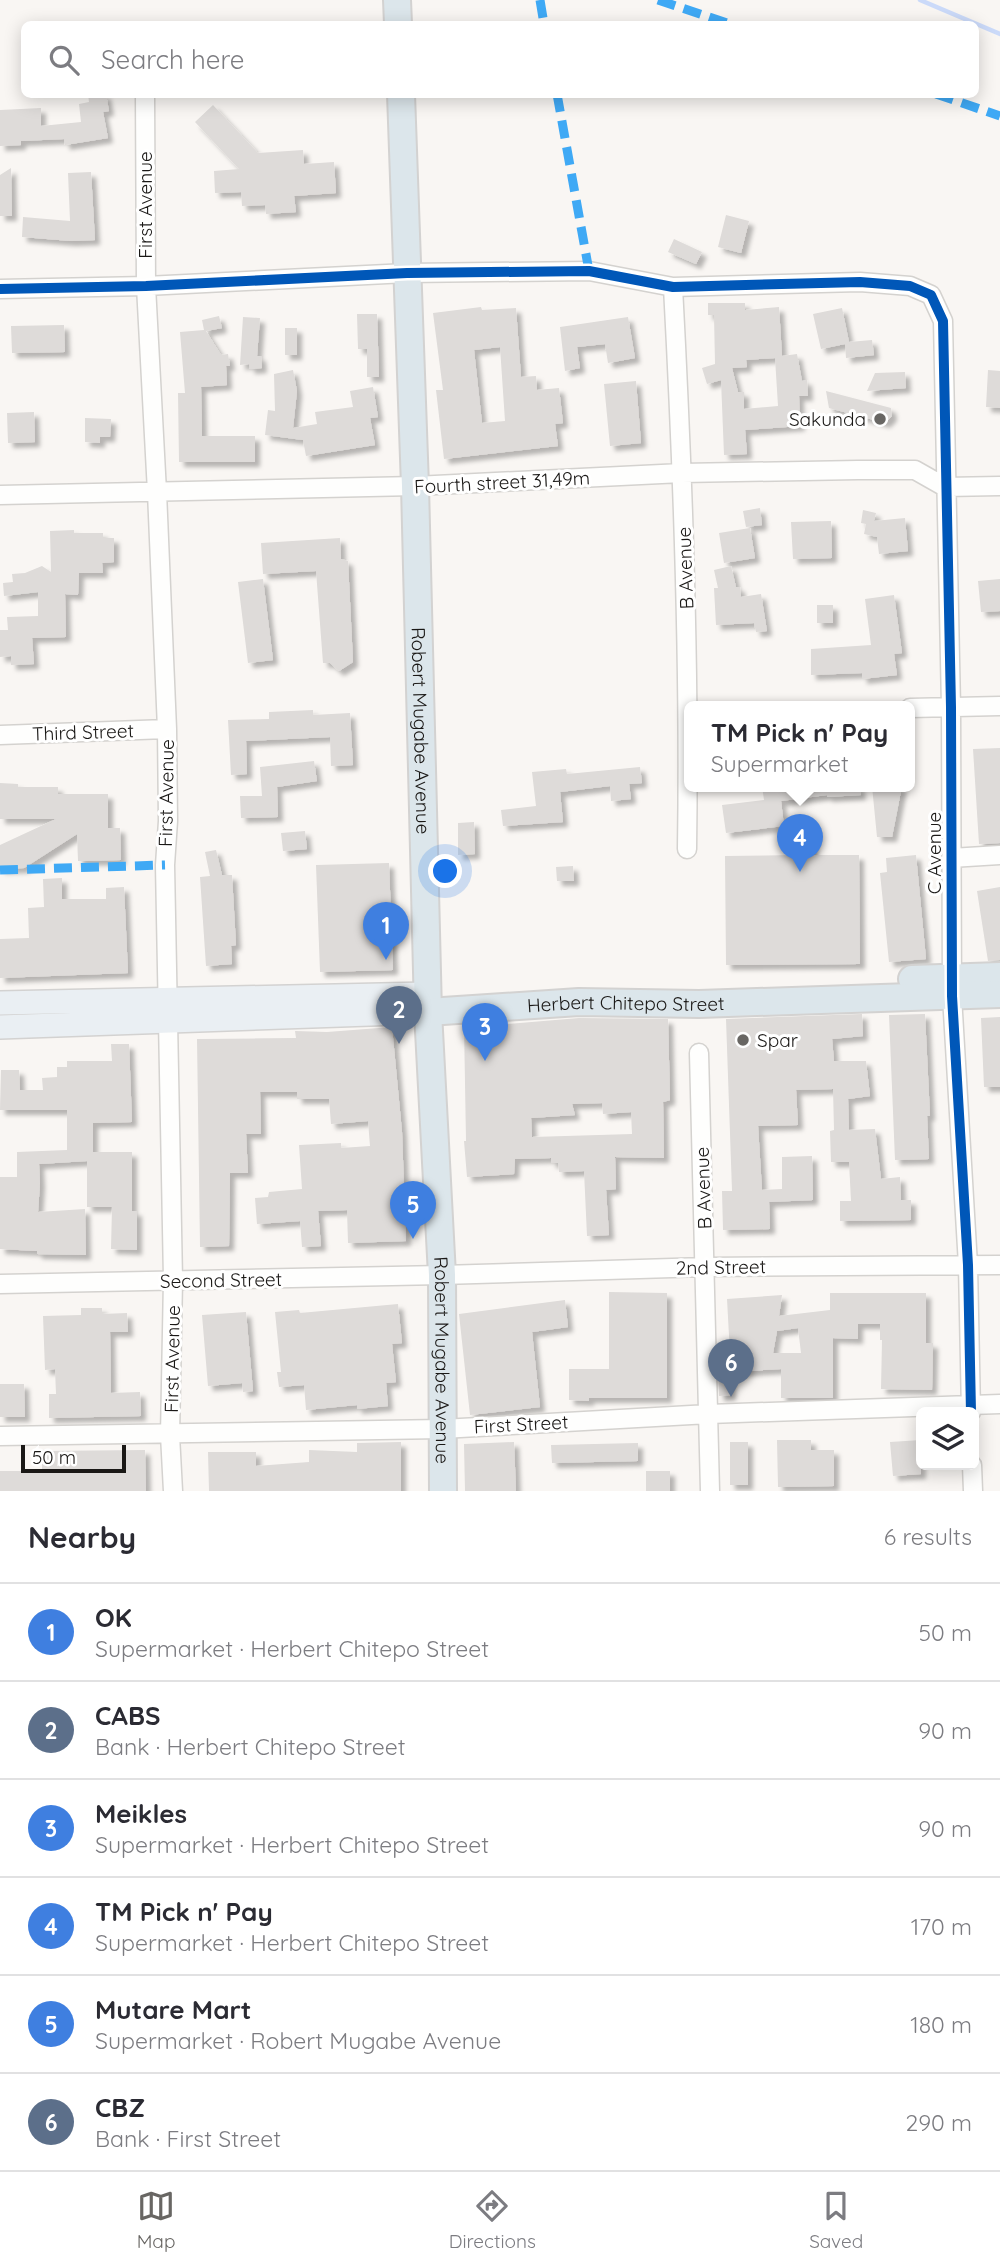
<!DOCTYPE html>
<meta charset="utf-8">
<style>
:root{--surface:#fff;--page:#f2f2f3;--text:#2b2b33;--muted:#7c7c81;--line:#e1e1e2;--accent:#686663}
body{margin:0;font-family:Quicksand,sans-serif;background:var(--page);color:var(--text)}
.controls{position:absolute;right:21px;bottom:21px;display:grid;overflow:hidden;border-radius:10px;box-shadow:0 4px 18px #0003}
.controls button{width:63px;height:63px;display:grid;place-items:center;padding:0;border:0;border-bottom:2px solid var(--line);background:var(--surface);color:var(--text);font:35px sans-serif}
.scale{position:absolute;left:21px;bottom:18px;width:105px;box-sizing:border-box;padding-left:7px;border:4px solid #1a1816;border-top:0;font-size:19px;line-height:24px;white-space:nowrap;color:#1a1816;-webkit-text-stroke:5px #fff;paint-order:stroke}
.you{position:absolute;left:446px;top:872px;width:24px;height:24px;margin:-18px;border:5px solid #fff;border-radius:50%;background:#1a73e8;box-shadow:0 0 0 10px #1a73e833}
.badge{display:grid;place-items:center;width:46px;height:46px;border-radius:50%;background:var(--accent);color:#fff;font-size:23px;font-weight:700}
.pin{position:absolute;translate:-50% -58px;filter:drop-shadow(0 2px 4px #0008)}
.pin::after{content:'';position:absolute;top:37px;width:24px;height:21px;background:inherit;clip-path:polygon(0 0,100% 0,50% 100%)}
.popup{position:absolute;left:684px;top:701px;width:231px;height:91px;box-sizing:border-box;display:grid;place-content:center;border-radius:10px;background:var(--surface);filter:drop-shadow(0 2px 5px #0005);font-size:23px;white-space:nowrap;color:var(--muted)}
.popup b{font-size:26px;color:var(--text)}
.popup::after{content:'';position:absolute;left:50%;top:100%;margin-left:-14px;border:14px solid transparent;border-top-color:var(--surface)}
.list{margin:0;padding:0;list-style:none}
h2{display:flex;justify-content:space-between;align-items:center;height:91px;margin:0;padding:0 28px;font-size:30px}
h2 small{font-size:23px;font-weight:400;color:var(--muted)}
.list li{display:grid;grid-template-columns:46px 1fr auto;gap:21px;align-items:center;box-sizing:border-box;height:98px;padding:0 28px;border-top:2px solid var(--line)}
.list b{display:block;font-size:26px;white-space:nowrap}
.list p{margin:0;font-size:23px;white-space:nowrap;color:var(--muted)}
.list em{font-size:23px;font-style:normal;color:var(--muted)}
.icon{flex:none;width:38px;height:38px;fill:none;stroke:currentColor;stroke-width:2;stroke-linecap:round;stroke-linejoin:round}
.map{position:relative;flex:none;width:1000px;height:1491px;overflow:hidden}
.search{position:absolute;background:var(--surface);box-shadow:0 4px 18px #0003;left:21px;right:21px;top:21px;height:77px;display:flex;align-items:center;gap:18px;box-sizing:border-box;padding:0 24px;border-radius:10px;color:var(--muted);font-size:26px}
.sheet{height:679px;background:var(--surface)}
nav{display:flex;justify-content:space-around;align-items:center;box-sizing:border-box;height:98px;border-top:2px solid var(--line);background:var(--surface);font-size:19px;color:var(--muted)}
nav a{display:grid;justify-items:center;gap:4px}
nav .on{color:var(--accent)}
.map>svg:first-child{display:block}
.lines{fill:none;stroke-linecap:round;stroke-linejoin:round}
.stream{stroke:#cbdaf9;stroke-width:4.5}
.building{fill:#dedbd9;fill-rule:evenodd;filter:url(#shadow)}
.minor-casing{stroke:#d4d2cf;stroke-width:21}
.major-casing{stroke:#d3d2d1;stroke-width:26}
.highway-casing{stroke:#d3d2d1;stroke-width:30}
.minor{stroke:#fefefd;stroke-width:18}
.major{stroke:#eaeff3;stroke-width:23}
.highway{stroke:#dce6eb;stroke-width:26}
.quiet{stroke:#3fa9f5;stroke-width:9;stroke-dasharray:18 9;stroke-linecap:butt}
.cycleway-casing{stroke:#fff;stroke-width:15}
.cycleway{stroke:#0057b8;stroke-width:10}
.poi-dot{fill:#686663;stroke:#fff;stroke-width:2.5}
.labels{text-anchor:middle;stroke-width:6;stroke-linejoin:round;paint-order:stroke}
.street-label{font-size:19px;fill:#1a1816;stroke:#fff}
.poi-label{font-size:19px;fill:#1a1816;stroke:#fff;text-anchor:end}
</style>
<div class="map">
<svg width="1000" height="1491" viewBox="0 0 1000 1491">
<defs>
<filter id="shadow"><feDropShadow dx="5" dy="5" stdDeviation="2" flood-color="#0004"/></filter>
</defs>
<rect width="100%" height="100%" fill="#f9f6f3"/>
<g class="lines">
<!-- stream -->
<path class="stream" d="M920 0 1000 34"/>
</g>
<!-- building -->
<path class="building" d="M88 94H106L109 111 103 112 108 138 65 145 64 139 21 141V145L0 146V110L41 108V126L81 122 79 104 89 102Z
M213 105 258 153 303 150 304 164 334 162 336 193 294 196 296 212 266 214 265 205 242 206 241 192 215 193 214 171 239 169 195 122Z
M11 168 12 216H0V175Z
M91 172 95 240 71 241 22 237 23 217 70 221 68 173Z
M726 215 749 221 741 253 718 247Z
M674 239 702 252 696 264 668 252Z
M708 303H745V310L779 307 782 356 797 354 802 381 807 380 808 396H799L800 426 745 430 747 454 724 455 721 380 707 384 702 368 715 364 714 315H708ZM775 358 778 406 744 409V392H738L732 368 747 367 746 360Z
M481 307 482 310 516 308 521 377 536 376 537 390 559 388 563 423 555 424 558 446 444 459 436 390H443L433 313ZM500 347 505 421 482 423 474 350Z
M842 308 849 342 872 340 874 355 846 358 845 344 821 349 813 314Z
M357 314H377L379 377H367V349H358Z
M219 316 222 328 206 331 221 355 228 354 230 366H226L227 385 201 387 202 436H255V462H179L178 393H185L180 332 204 330 202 320Z
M243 317 260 318 257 356H261L262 368 250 369 249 364 240 365Z
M628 317 635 358 608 363 605 344 577 347 580 368 565 371 560 327Z
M64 325 65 352 12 353 11 326Z
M285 328H297V355H285Z
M293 370 297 391 293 428 317 424 315 412 353 407 350 391 373 387 378 417 370 418 375 445 306 456 303 440 265 435 268 410 275 411 274 374Z
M988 370 1000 371V408L986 407Z
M905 372 906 388 867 391 875 373Z
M636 381 641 443 610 446 604 384Z
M826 391 891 408 892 416 885 423 829 408Z
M34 412 35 442 8 443 7 413Z
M85 418 111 419 110 437H100V443L85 442Z
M760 508 762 525 746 527 743 511Z
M863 510 876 513 874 521 905 518 908 551 879 554 877 537 864 534 866 524 861 523Z
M831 521 832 558 793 559 791 522Z
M750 528 755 558 724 563 719 533Z
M74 530V533H103V538H114V562L102 563 103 573H79L78 595 65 594 66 637 32 638 34 664 11 665V656L0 657V630H8L7 617 38 616V592L4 596 3 583 13 582 12 574 25 573 42 566 51 572 50 531Z
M340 538 341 559 348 561 353 662 339 671 330 663H323L316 571 263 574 261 543Z
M731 566 736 587H740L741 597 761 594 767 631 756 632 754 623 716 625 714 588H718L714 570Z
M263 579 273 660 248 663 238 582Z
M1000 579V611L981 612 978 581Z
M894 595 902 653 894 654 897 675 862 679V673L811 675V649L871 645 865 599Z
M817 605H833V623H817Z
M313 710V715L350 713 353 765 331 766 330 737 246 741 247 774 231 775 228 720 269 719V712Z
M1000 748V843L979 844 973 749Z
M314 761 317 781 277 787 278 817 241 818 240 796H262L260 767Z
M640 767 642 783 629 784 631 799 611 801 610 786 560 792 563 822 503 826 501 810 536 806 532 772 566 769 567 774Z
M0 783 18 784V787H58V794H108V828H120L121 860 78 861 77 834 24 868 0 869V845L56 819H0Z
M762 786H860L861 795 827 797V795L781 801 784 826 726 833 722 805 764 800Z
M872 786H902L892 837H877Z
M474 822 475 854 458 855V823Z
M305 831 307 849 283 851 281 833Z
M811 831 813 855H859L860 964 726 965 725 856 796 855 794 832Z
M216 850 222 875H232L236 945 231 946 232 964 206 966 200 877 210 876 205 852Z
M916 855 926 959 889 962 880 873 887 872 886 858Z
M389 863 393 970 320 972 316 865Z
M573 866 574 881H557L556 867Z
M62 878V899H106V888L124 887 128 973 0 978V939L29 938 28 908 44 907 43 879Z
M1000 887V960L988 961 977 891Z
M862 1014 863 1036 832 1039 834 1061H866L870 1096 848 1099 849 1130 875 1129 881 1179 900 1177 901 1200H911V1220L840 1221V1201H851L849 1162H831L830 1131 834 1130 833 1089 796 1090 798 1125 758 1126 762 1190 782 1189V1157L812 1156 813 1200 769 1202 770 1229 723 1230 722 1191H732L726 1019Z
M925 1014 930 1116H927L929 1159 895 1160 889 1015Z
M1000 1017V1087H984L981 1018Z
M579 1018 668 1019 670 1100 663 1102 664 1158 615 1157 616 1189 606 1190 609 1235 587 1236 584 1171 559 1172 558 1163H551V1158L515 1159 514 1174 467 1177 464 1141H466L464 1025 508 1024ZM602 1103 603 1114 631 1112 632 1134 532 1137 531 1118 575 1115 572 1104Z
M392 1027 402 1132 406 1241 348 1243 347 1210 318 1211 321 1246 302 1247 300 1221 257 1224 255 1198 268 1197 269 1192 302 1189 299 1145 341 1143V1148L370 1146 368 1121 331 1124 329 1099H297V1092H260L261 1134H246L248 1173H230L229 1246 200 1247 197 1039 296 1038 295 1031 327 1032Z
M111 1044H129L132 1122 93 1123V1152H132V1211H137V1250L111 1249 112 1207H87V1161L39 1164 40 1183 38 1212 85 1209 86 1255 37 1254V1251L0 1249V1177H17V1152L67 1150V1110H0L1 1070H19L20 1090H43L42 1078 57 1077V1067H67V1061H112Z
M609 1292 667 1293V1398H589V1401L569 1400V1369H609Z
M830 1293H926V1343H933L932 1390 881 1389 882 1340H880V1324H858V1339L833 1338V1398H781V1369L731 1372 727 1299 782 1295 779 1316 830 1310ZM798 1328 801 1353H773L777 1331Z
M565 1300 568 1327 532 1332 540 1407 470 1415 459 1314Z
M398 1304 402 1343 392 1344 396 1382 386 1383 388 1406 357 1409V1405L306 1410 304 1385 279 1387 277 1372H281L275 1312 299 1310 300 1313Z
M81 1308H102V1314L127 1313 128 1332H110L111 1393 140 1392 141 1416 49 1418V1394H56L55 1369 45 1370 43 1316 81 1315Z
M246 1312 253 1391 243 1392 242 1383 208 1386 202 1315Z
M729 1371 731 1395 719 1396 718 1372Z
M0 1384H24L25 1417H0Z
M777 1440H811V1450H834V1486L778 1487Z
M921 1440V1474L893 1476 890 1442Z
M401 1442V1491H209L208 1452H256V1466L309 1462V1450L357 1452V1443Z
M514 1442 516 1491H465L464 1444Z
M730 1442H748V1485H730Z
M638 1443V1461L552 1463 551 1445Z
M145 1450 146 1491H0V1471H42V1451Z
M646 1471H670V1491H646Z"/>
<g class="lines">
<defs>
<path id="minor" d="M145 94 146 286 157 492 167 729 168 821 165 865 173 1280 170 1435 173 1491
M673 287C683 474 690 661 687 849
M0 289 146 286 407 273 589 271 673 287 860 282 910 286 931 295 943 321 951 707 952 996 968 1265 971 1412
M0 495 415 486 682 473 858 470H915L945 487 1000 486
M910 708 1000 706
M0 735 167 729
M951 858 1000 855
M699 1053 710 1491
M0 1284 442 1275 705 1267 1000 1265
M0 1436 442 1429 709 1414 1000 1404
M972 1465 973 1491"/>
<path id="major" d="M0 1003 428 994
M0 1027 428 1012"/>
<g id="highway">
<path d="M397 0 398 24"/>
<path id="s1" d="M401 94 415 486 428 1012 442 1275 443 1491"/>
<path d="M912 979 1000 976"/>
<path id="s2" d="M428 1012 579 1002 699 1004 1000 994"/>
</g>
</defs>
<!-- minor casing -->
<use href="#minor" class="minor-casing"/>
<!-- major casing -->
<use href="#major" class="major-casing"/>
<!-- highway casing -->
<use href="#highway" class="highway-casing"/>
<!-- minor -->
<use href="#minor" class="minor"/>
<!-- major -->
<use href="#major" class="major"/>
<!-- highway -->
<use href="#highway" class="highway"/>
<!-- quiet -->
<path class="quiet" d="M540 0 544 24
M658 0 730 24
M557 94 589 271
M936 94 1000 116
M0 870 165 865"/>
<defs>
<path id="cycleway" d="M0 289 146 286 407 273 589 271 673 287 860 282 910 286 931 295 943 321 951 707 952 996 968 1265 971 1412"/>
</defs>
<!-- cycleway casing -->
<use href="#cycleway" class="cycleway-casing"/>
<!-- cycleway -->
<use href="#cycleway" class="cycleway"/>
</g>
<!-- markers -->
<g class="poi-dot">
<circle cx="880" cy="419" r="7"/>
<circle cx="743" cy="1040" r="7"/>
</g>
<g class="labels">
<!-- street labels -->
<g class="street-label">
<text transform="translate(145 205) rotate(-90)" y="7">First Avenue</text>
<text transform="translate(502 482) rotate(-3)" y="7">Fourth street 31,49m</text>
<text transform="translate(685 568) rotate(-92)" y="7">B Avenue</text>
<text dy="7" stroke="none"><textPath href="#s1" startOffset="637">Robert Mugabe Avenue</textPath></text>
<text transform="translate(83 732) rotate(-2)" y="7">Third Street</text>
<text transform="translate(166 793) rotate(-89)" y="7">First Avenue</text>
<text transform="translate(934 853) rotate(-90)" y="7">C Avenue</text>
<text dy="7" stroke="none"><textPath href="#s2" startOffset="198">Herbert Chitepo Street</textPath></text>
<text transform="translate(703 1188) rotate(-92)" y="7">B Avenue</text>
<text transform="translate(721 1267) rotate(-1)" y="7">2nd Street</text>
<text transform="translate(221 1280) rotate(-1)" y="7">Second Street</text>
<text transform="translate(172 1359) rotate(-89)" y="7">First Avenue</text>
<text dy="7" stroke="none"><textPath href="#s1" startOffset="1267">Robert Mugabe Avenue</textPath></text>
<text transform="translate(521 1424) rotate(-3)" y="7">First Street</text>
</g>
<!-- poi labels -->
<g class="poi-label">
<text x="866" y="426">Sakunda</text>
<text x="757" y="1047" text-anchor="start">Spar</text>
</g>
</g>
</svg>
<div class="controls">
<button><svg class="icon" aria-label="layers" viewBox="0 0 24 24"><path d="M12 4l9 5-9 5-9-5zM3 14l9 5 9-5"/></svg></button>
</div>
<div class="scale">50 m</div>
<div class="you"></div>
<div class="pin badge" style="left:386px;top:960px;background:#3f7fe0">1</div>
<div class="pin badge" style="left:399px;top:1044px;background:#5c6f8a">2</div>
<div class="pin badge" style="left:485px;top:1061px;background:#3f7fe0">3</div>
<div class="pin badge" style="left:800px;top:872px;background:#3f7fe0">4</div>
<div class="popup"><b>TM Pick n' Pay</b>Supermarket</div>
<div class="pin badge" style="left:413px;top:1239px;background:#3f7fe0">5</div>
<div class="pin badge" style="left:731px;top:1397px;background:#5c6f8a">6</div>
<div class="search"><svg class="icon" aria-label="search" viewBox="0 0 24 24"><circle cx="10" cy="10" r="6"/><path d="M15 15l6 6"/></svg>Search here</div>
</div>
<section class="sheet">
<h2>Nearby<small>6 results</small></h2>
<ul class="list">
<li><span class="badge" style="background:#3f7fe0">1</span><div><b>OK</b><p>Supermarket · Herbert Chitepo Street</p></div><em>50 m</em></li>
<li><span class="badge" style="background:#5c6f8a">2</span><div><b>CABS</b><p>Bank · Herbert Chitepo Street</p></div><em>90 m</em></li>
<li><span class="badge" style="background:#3f7fe0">3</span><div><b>Meikles</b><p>Supermarket · Herbert Chitepo Street</p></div><em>90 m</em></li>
<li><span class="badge" style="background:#3f7fe0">4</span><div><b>TM Pick n' Pay</b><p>Supermarket · Herbert Chitepo Street</p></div><em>170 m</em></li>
<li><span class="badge" style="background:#3f7fe0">5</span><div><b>Mutare Mart</b><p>Supermarket · Robert Mugabe Avenue</p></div><em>180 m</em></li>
<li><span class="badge" style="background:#5c6f8a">6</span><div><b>CBZ</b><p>Bank · First Street</p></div><em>290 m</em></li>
</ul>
</section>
<nav>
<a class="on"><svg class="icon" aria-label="map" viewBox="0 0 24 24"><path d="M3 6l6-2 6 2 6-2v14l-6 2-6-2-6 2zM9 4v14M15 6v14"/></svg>Map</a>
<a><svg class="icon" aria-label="directions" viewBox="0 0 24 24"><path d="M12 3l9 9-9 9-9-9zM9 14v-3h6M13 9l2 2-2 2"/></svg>Directions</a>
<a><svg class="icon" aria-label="saved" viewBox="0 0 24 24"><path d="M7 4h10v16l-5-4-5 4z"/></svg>Saved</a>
</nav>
